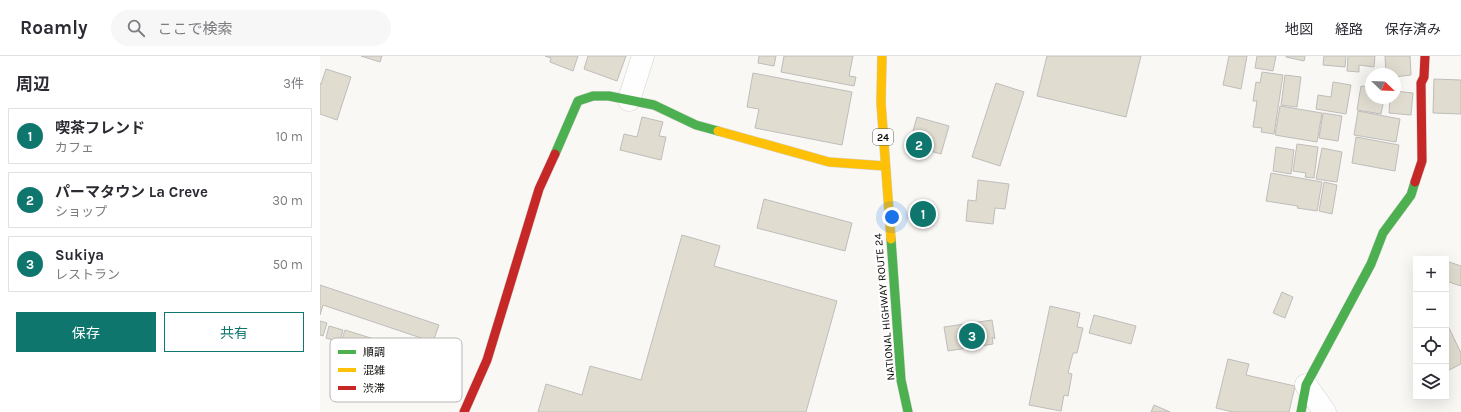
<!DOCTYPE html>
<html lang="ja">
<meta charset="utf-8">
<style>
:root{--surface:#fff;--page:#f7f7f7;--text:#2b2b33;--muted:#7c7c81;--line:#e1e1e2;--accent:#0f766e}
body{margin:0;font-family:Karla,"Noto Sans JP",sans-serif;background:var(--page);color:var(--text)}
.controls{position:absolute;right:12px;bottom:12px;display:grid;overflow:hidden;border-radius:0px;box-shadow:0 4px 16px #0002}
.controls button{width:36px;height:36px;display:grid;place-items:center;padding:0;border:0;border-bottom:1px solid var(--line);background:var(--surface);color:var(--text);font:20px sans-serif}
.compass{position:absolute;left:1045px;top:12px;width:36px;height:36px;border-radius:50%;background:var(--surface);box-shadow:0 4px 16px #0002;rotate:113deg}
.you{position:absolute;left:572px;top:161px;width:14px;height:14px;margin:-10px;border:3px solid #fff;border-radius:50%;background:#1a73e8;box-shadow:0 0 0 6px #1a73e833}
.badge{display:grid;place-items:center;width:26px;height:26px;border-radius:50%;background:var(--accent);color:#fff;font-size:13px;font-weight:700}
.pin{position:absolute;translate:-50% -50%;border:2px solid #fff;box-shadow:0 1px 4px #0006}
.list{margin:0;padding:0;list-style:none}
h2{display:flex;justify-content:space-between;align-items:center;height:52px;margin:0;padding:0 16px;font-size:17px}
h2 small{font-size:13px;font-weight:400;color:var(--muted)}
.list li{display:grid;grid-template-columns:26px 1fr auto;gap:12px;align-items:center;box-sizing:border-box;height:56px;margin:0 8px 8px;padding:0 8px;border:1px solid var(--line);border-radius:0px}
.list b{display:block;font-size:15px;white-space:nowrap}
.list p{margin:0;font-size:13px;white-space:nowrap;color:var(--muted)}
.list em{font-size:13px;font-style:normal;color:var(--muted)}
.actions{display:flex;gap:8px;padding:12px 16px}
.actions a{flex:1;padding:9px 0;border:1px solid var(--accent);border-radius:0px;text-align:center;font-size:14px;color:var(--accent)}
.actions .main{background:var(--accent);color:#fff}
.icon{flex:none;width:22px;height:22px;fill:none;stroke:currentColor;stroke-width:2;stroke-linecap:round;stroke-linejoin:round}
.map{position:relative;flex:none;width:1141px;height:356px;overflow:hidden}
header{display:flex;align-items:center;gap:24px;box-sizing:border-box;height:56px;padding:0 20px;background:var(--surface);border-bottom:1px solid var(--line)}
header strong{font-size:19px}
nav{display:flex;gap:22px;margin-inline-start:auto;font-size:14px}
.search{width:280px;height:36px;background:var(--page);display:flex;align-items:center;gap:10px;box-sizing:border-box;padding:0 14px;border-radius:22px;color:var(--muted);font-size:15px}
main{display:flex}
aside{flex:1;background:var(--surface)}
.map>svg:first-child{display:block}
.building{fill:#e1dcd0;stroke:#bebdbb}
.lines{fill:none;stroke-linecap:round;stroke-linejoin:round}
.street-casing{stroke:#d4d3d0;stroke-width:23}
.fast-casing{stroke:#d4d3d0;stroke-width:10}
.slow-casing{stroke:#d4d3d0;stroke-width:10}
.jam-casing{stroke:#d4d3d0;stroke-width:10}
.street{stroke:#fefefe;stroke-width:22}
.fast{stroke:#4caf50;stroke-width:9}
.slow{stroke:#ffc107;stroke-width:9}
.jam{stroke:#c62828;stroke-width:9}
.labels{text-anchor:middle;stroke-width:4;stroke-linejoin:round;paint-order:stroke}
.shield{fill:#fff;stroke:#575655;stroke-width:1}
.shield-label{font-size:10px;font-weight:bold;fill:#0f0e0c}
.street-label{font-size:11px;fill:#0f0e0c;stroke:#fff}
.key{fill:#fff;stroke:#b7b7b6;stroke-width:1}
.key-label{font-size:11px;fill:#0f0e0c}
</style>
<header>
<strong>Roamly</strong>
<div class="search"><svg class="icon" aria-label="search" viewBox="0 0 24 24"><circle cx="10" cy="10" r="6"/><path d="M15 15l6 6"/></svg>ここで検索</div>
<nav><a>地図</a><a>経路</a><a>保存済み</a></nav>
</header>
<main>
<aside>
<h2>周辺<small>3件</small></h2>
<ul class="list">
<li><span class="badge">1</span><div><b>喫茶フレンド</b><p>カフェ</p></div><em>10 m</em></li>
<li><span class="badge">2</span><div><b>パーマタウン La Creve</b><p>ショップ</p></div><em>30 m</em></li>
<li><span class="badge">3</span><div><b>Sukiya</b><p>レストラン</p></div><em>50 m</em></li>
</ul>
<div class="actions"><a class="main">保存</a><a>共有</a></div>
</aside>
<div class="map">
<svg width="1141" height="356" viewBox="0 0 1141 356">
<rect width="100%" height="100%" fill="#faf8f5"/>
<!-- building -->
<path class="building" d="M41 0H62L60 6Z
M225 0H258L253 15 230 6 231 2Z
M268 0H306L297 25 264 13Z
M439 0H456L454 10 438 7Z
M464 0H533L529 20 536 21 534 30 461 16Z
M727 0H821L806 61 717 40Z
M909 0H927L921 33 903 29Z
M937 0H956L953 15 935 12Z
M966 0H985L984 5 966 1Z
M1004 0H1026L1025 11 1003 9Z
M1028 0H1055L1054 11 1039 9V16L1027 15Z
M1065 0H1090L1091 19 1075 21V18H1066Z
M6 13 31 21 17 64 0 58V27L1 28Z
M942 16 963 19 954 78 941 76 942 72 933 71 937 45H933L936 26 940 27Z
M433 17 532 36 522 89 435 72 439 53 427 51Z
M965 19 981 21 977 51 961 49Z
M1114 23 1141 24V58L1113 57Z
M1013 26 1031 29 1026 58 996 53 998 39 1011 41Z
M676 27 704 36 680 110 652 101Z
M1041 30 1051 31V42L1064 43 1061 58 1037 54Z
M1075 35 1093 37 1091 59 1069 57 1070 42H1075Z
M960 50 1002 57 997 86 955 79Z
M1038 55 1080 63 1076 86 1034 79Z
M1003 57 1022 60 1018 85 999 82Z
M322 61 343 66 339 80 346 81 341 104 300 94 304 78 317 81Z
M597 61 629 70 621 98 589 89Z
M1036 81 1079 89 1075 115 1032 107Z
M977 88 998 91 994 122 985 121 986 117 973 115Z
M956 91 974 94 971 118 953 115Z
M1002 92 1022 96 1017 126 996 123Z
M951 117 1002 126 997 155 977 152 978 150 946 145Z
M658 124 689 128 685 153 675 152 673 168 646 165 648 144 656 145Z
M1004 126 1017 129 1012 158 999 155Z
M444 143 532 167 525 195 437 172Z
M362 179 400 190 394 210 517 245 486 356H218L226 328 262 339 270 310 321 324Z
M1126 205 1141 210V230L1126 225Z
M0 229 119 269 113 286 3 249 0 259Z
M962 236 973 241 965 262 953 257Z
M730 250 760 257 757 271 763 272 757 297H753L748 317 752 318 748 340 744 339 741 355 709 349Z
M774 259 816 270 811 288 769 277Z
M672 264 675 283 672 281 673 288 628 295 624 271Z
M0 265 7 267 3 280 0 279Z
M9 270 23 274 19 286 6 282Z
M1129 272 1141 297V308L1129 314 1126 308 1128 306 1126 303V273Z
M25 274 54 283 49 297 20 288Z
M908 303 929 308 926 319 975 330 969 356H913L896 352Z
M834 349 850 356H831Z"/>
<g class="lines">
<defs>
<path id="street" d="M309 44 323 0
M986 329 1005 356"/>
<path id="fast" d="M235 98 258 45 273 40H289L334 49 376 69 398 75
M571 183 581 324 588 356
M981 356 986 329 1051 208 1063 177 1091 139 1095 126"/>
<path id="slow" d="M562 0 561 47 571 183
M398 75 509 106 565 110"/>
<path id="jam" d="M1095 126 1102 105 1101 27 1104 21 1105 0
M144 356 167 304 219 133 235 98"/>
</defs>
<!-- street casing -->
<use href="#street" class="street-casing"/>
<!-- fast casing -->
<use href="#fast" class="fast-casing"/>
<!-- slow casing -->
<use href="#slow" class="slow-casing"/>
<!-- jam casing -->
<use href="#jam" class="jam-casing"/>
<!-- street -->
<use href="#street" class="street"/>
<!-- fast -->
<use href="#fast" class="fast"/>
<!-- slow -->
<use href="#slow" class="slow"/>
<!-- jam -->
<use href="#jam" class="jam"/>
</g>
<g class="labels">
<!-- shield labels -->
<rect class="shield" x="553" y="73" width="20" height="16" rx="3"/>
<g class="shield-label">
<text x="563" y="85">24</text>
</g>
<!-- street labels -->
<g class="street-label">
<text transform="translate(564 251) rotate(-95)" y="4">NATIONAL HIGHWAY ROUTE 24</text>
</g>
</g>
<!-- legend -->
<rect x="10" y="282" width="132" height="64" rx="6" class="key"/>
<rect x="18" y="294" width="18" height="4" fill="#4caf50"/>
<rect x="18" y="312" width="18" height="4" fill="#ffc107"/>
<rect x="18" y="330" width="18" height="4" fill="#c62828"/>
<g class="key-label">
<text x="43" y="300">順調</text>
<text x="43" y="318">混雑</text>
<text x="43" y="336">渋滞</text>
</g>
</svg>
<div class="controls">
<button>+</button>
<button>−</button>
<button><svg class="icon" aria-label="locate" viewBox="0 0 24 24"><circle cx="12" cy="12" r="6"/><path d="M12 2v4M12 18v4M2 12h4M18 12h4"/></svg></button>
<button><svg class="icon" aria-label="layers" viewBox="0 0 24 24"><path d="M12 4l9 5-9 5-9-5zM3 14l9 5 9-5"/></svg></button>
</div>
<svg class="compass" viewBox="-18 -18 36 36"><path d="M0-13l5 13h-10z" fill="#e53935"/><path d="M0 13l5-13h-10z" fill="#7c7c81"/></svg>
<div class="you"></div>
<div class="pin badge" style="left:603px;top:158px">1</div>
<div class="pin badge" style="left:599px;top:89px">2</div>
<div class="pin badge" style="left:652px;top:280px">3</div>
</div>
</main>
